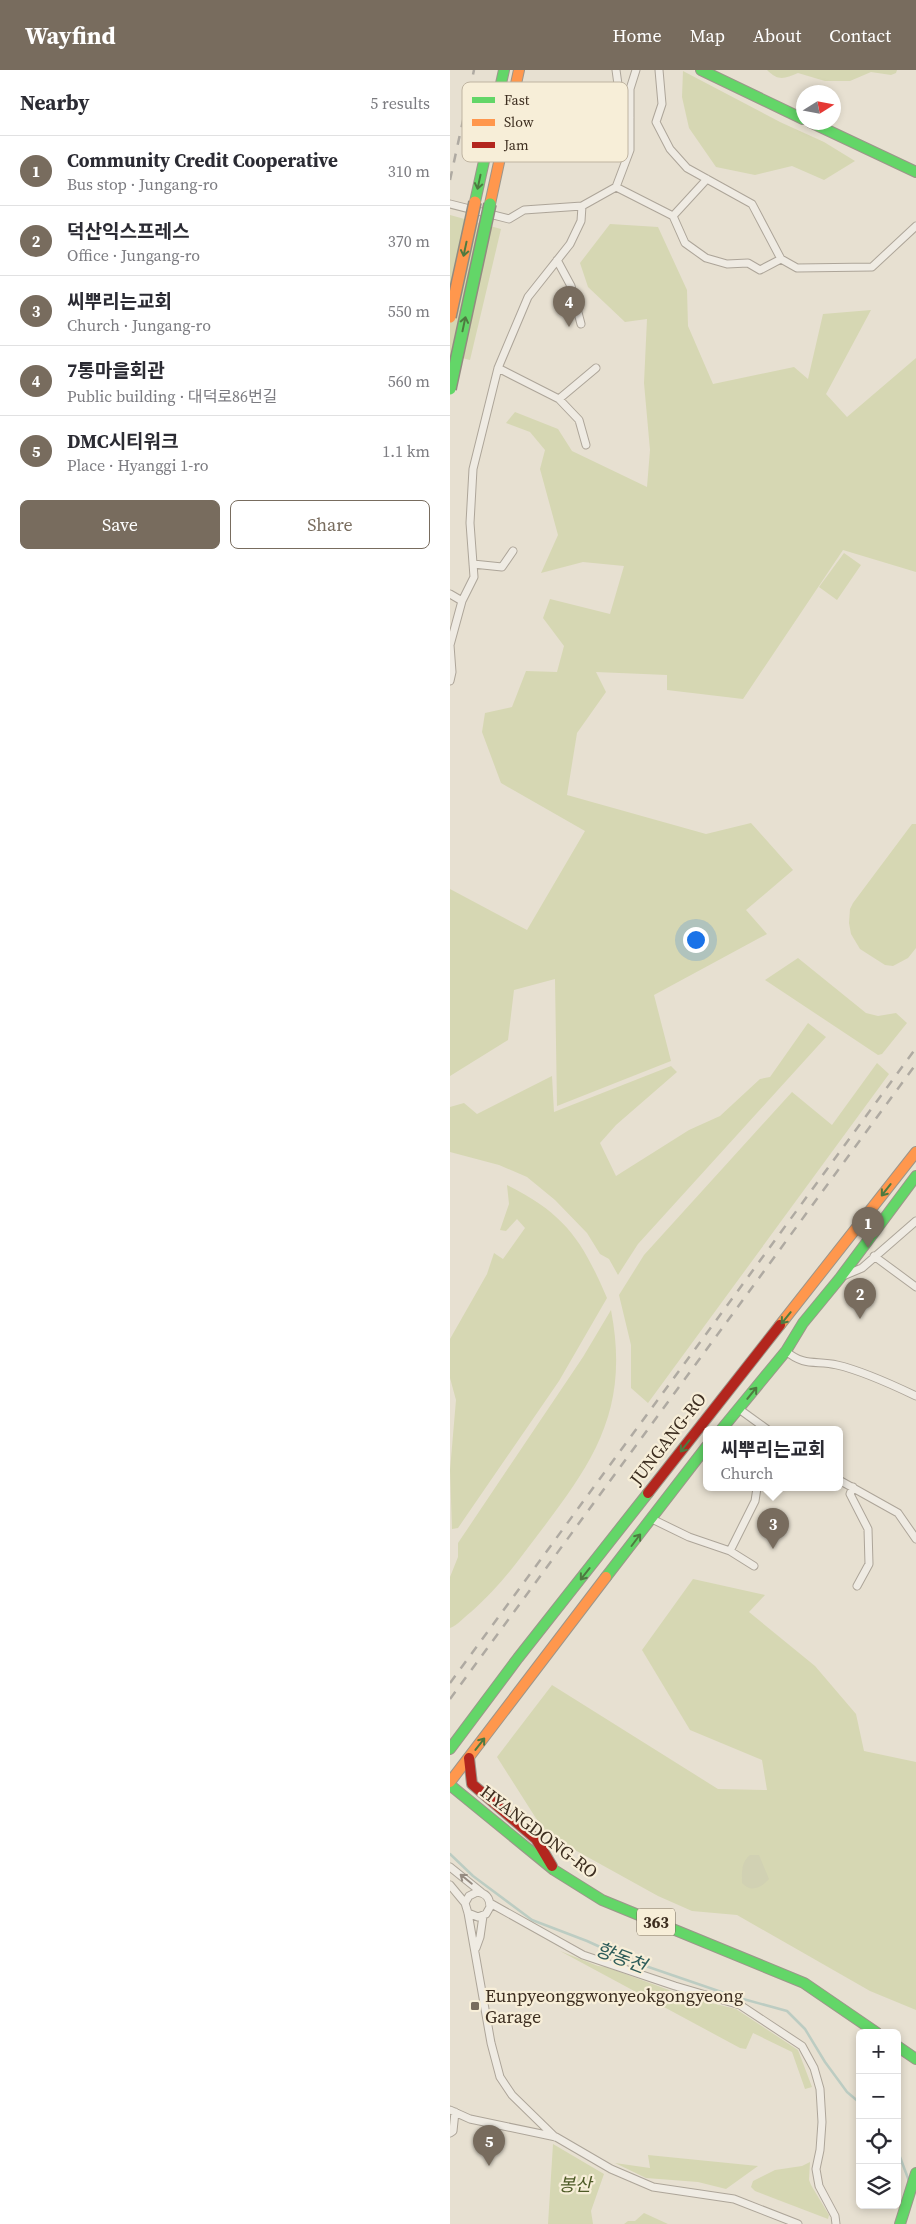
<!DOCTYPE html>
<meta charset="utf-8">
<style>
:root{--surface:#fff;--page:#f2f2f3;--text:#2b2b33;--muted:#7c7c81;--line:#e1e1e2;--accent:#786c5e}
body{margin:0;font-family:"Source Serif 4","Noto Sans KR",serif;background:var(--page);color:var(--text)}
.controls{position:absolute;right:15px;bottom:15px;display:grid;overflow:hidden;border-radius:8px;box-shadow:0 2px 8px #0003}
.controls button{width:45px;height:45px;display:grid;place-items:center;padding:0;border:0;border-bottom:1px solid var(--line);background:var(--surface);color:var(--text);font:25px sans-serif}
.compass{position:absolute;left:346px;top:15px;width:45px;height:45px;border-radius:50%;background:var(--surface);box-shadow:0 2px 8px #0003;rotate:79deg}
.you{position:absolute;left:245px;top:869px;width:18px;height:18px;margin:-12px;border:4px solid #fff;border-radius:50%;background:#1a73e8;box-shadow:0 0 0 8px #1a73e833}
.badge{display:grid;place-items:center;width:32px;height:32px;border-radius:50%;background:var(--accent);color:#fff;font-size:16px;font-weight:700}
.pin{position:absolute;translate:-50% -41px;filter:drop-shadow(0 1px 2px #0008)}
.pin::after{content:'';position:absolute;top:26px;width:18px;height:15px;background:inherit;clip-path:polygon(0 0,100% 0,50% 100%)}
.popup{position:absolute;left:253px;top:1356px;width:140px;height:65px;box-sizing:border-box;display:grid;place-content:center;border-radius:8px;background:var(--surface);filter:drop-shadow(0 1px 4px #0005);font-size:16px;white-space:nowrap;color:var(--muted)}
.popup b{font-size:19px;color:var(--text)}
.popup::after{content:'';position:absolute;left:50%;top:100%;margin-left:-10px;border:10px solid transparent;border-top-color:var(--surface)}
.list{margin:0;padding:0;list-style:none}
h2{display:flex;justify-content:space-between;align-items:center;height:65px;margin:0;padding:0 20px;font-size:21px}
h2 small{font-size:16px;font-weight:400;color:var(--muted)}
.list li{display:grid;grid-template-columns:32px 1fr auto;gap:15px;align-items:center;box-sizing:border-box;height:70px;padding:0 20px;border-top:1px solid var(--line)}
.list b{display:block;font-size:19px;white-space:nowrap}
.list p{margin:0;font-size:16px;white-space:nowrap;color:var(--muted)}
.list em{font-size:16px;font-style:normal;color:var(--muted)}
.actions{display:flex;gap:10px;padding:15px 20px}
.actions a{flex:1;padding:11px 0;border:1px solid var(--accent);border-radius:8px;text-align:center;font-size:18px;color:var(--accent)}
.actions .main{background:var(--accent);color:#fff}
.icon{flex:none;width:28px;height:28px;fill:none;stroke:currentColor;stroke-width:2;stroke-linecap:round;stroke-linejoin:round}
.map{position:relative;flex:none;width:466px;height:2154px;overflow:hidden}
header{display:flex;align-items:center;gap:30px;box-sizing:border-box;height:70px;padding:0 25px;background:var(--accent);color:#fff}
header strong{font-size:24px}
nav{display:flex;gap:28px;margin-inline-start:auto;font-size:18px}
main{display:flex}
aside{flex:1;background:var(--surface)}
.map>svg:first-child{display:block}
.green{fill:#d6d7b3}
.cemetery{fill:#d1d1b3}
.lines{fill:none;stroke-linecap:round;stroke-linejoin:round}
.stream{stroke:#bcccc2;stroke-width:2.5}
.street-casing{stroke:#ada599;stroke-width:9}
.fast-casing{stroke:#9c958a;stroke-width:12}
.slow-casing{stroke:#9c958a;stroke-width:12}
.jam-casing{stroke:#9c958a;stroke-width:12}
.street{stroke:#efebe3;stroke-width:7}
.fast{stroke:#63d668;stroke-width:10}
.slow{stroke:#ff974d;stroke-width:10}
.jam{stroke:#b3261e;stroke-width:10}
.rail{stroke:#afaaa2;stroke-width:2.5;stroke-dasharray:9 9;stroke-linecap:butt}
.fast-bridge-casing{stroke:#928b80;stroke-width:14;stroke-linecap:butt}
.slow-bridge-casing{stroke:#928b80;stroke-width:14;stroke-linecap:butt}
.fast-bridge{stroke:#63d668;stroke-width:11}
.slow-bridge{stroke:#ff974d;stroke-width:11}
.oneway{stroke:#4e7a40}
.oneway2{stroke:#968c82}
.poi-dot{fill:#786c5e;stroke:#f7eed8;stroke-width:2}
.labels{text-anchor:middle;stroke-width:4.5;stroke-linejoin:round;paint-order:stroke}
.shield{fill:#f7eed8;stroke:#756857;stroke-width:1}
.shield-label{font-size:16px;font-weight:bold;fill:#3d2e20}
.street-label{font-size:18px;fill:#3d2e20;stroke:#f7eed8}
.poi-label{font-size:18px;fill:#3d2e20;stroke:#f7eed8;text-anchor:start}
.park-label{font-size:18px;font-style:italic;fill:#4d5a26;stroke:#f7eed8}
.water-label{font-size:19px;font-style:italic;fill:#2f5d5a;stroke:#f7eed8}
.key{fill:#f7eed8;stroke:#bfb4a1;stroke-width:1}
.key-label{font-size:14px;fill:#3d2e20}
</style>
<header>
<strong>Wayfind</strong>
<nav><a>Home</a><a>Map</a><a>About</a><a>Contact</a></nav>
</header>
<main>
<aside>
<h2>Nearby<small>5 results</small></h2>
<ul class="list">
<li><span class="badge">1</span><div><b>Community Credit Cooperative</b><p>Bus stop · Jungang-ro</p></div><em>310 m</em></li>
<li><span class="badge">2</span><div><b>덕산익스프레스</b><p>Office · Jungang-ro</p></div><em>370 m</em></li>
<li><span class="badge">3</span><div><b>씨뿌리는교회</b><p>Church · Jungang-ro</p></div><em>550 m</em></li>
<li><span class="badge">4</span><div><b>7통마을회관</b><p>Public building · 대덕로86번길</p></div><em>560 m</em></li>
<li><span class="badge">5</span><div><b>DMC시티워크</b><p>Place · Hyanggi 1-ro</p></div><em>1.1 km</em></li>
</ul>
<div class="actions"><a class="main">Save</a><a>Share</a></div>
</aside>
<div class="map">
<svg width="466" height="2154" viewBox="0 0 466 2154">
<rect width="100%" height="100%" fill="#e7e0d1"/>
<!-- green -->
<path class="green" d="M317 0H447L446 3 441 5 421 2 400 11H375L348 3C334 9 328 11 317 0Z
M233 1 330 52 374 72 405 91 374 110 342 96 305 105 266 97 239 58 232 27Z
M0 145 51 159 20 290 0 285Z
M160 154 208 157 237 220 238 256 263 314 344 297 358 309 373 244 421 240 376 324 397 347 466 288V502L393 480 293 629 217 620V605L146 602 156 622 127 663 117 725 256 764 301 753 343 800 296 840 317 864 204 925 221 991 107 1036 105 909 64 920 58 970 0 1006V819L77 860 135 761 51 713 32 662 35 643 62 637 76 601 107 602 114 576 93 548 100 529 160 544 174 496 133 492 91 503 108 465 90 399 95 380 80 362 56 353 65 342 108 359 122 381 197 417 200 380 194 313 197 249 175 252 138 217 130 193Z
M394 483 411 495 387 530 369 517Z
M462 754H466V878L458 888 443 896 435 895 410 879 401 864 399 853 400 839 403 833Z
M348 888 416 943 428 946 446 943 457 953 432 984 428 985 315 910Z
M358 953 376 967 188 1174 168 1205 159 1189 150 1184 137 1163 105 1130 77 1107 49 1095 0 1082V1037L14 1033 27 1044 102 1006 104 1042 221 996 227 1002 166 1055 150 1073 166 1106 239 1060 270 1046 310 1009 320 1007Z
M427 993 439 1004 198 1333 181 1318V1275L169 1225 194 1185 342 1022 382 1055Z
M57 1115C115 1144 132 1170 157 1228L109 1311 8 1458 2 1459 0 1400 6 1330 0 1308V1269L37 1204 44 1183 53 1189 75 1158 67 1149 56 1161 50 1160 59 1134Z
M161 1240C182 1349 136 1401 74 1483 56 1507 43 1522 21 1542 14 1547 8 1555 0 1558V1507L8 1487V1473L133 1287Z
M243 1509 315 1525 299 1542 365 1596 406 1644 414 1681 466 1692V1940L420 1921 287 1845 242 1841 208 1826 96 1764 47 1687 102 1615 268 1719 317 1720 312 1690 240 1660 192 1580Z
M110 1881 148 1896 156 1897 241 1928 286 1939 348 1980 362 2017 355 2019 342 1982 303 1963 296 1979 290 1978Z
M103 2074 154 2104 141 2141 143 2154H98Z
M198 2085 308 2096 276 2119 248 2112 196 2108 165 2093 200 2098Z
M360 2092 359 2110 361 2115 379 2145 378 2149 305 2121 301 2117 303 2111 325 2100 352 2096Z
M194 2143 218 2154H174L178 2151H185Z"/>
<!-- cemetery -->
<path class="cemetery" d="M300 1785H309L319 1809C311 1818 301 1823 292 1813 292 1802 291 1792 300 1785Z"/>
<g class="lines">
<!-- stream -->
<path class="stream" d="M0 1784 23 1806 82 1850 137 1871 181 1891 286 1927 337 1941 355 1959 375 1992 397 2022 410 2033
M447 2079 459 2111"/>
<defs>
<path id="street" d="M166 0 171 36 180 47
M186 0 180 19V80L166 117 223 146
M209 0 212 34 206 52 220 79 237 98 302 134 331 189
M0 134 59 149 74 140 132 136
M223 146 235 173 256 188 277 194 298 193 310 200 331 189
M223 146 257 109
M331 189 347 198 422 197 466 156
M107 190 121 216 131 254
M48 298 109 329 129 350 136 375
M109 329 146 298
M23 494 52 497 63 481
M0 524 12 531
M0 611 2 602 0 575 12 531 24 507 20 453 23 399 48 298 78 227 120 174 131 151 132 136 166 117
M424 1186 466 1217
M393 1206 412 1198 466 1151
M336 1281C354 1297 367 1290 387 1295 413 1301 441 1314 466 1326
M289 1339 318 1360
M389 1410 448 1443 466 1469
M403 1417 400 1424 418 1459 419 1494 407 1516
M202 1449 239 1467 280 1481 304 1496
M280 1481 305 1431 307 1418
M0 1797 31 1822
M0 1815 15 1833 18 1843 41 1973 50 2007 62 2025 105 2067
M15 1833 19 1826 27 1822C36 1823 40 1828 40 1837L36 1844 28 1847 18 1843
M40 1833 133 1885 225 1916 290 1935 352 1976 364 1998 370 2019 372 2052 370 2080 366 2099 369 2116 385 2146 386 2154
M26 1878 30 1867 33 1846
M0 2040 20 2049 106 2067 161 2099 203 2117 284 2129 348 2154
M0 2063 3 2061 5 2042"/>
<path id="fast" d="M251 0 353 49
M360 52 466 102
M25 132 54 0
M271 1360 336 1281 353 1253 390 1208 466 1106
M156 1507 257 1376
M0 1679 68 1588 198 1423
M0 1715 104 1800 152 1830 354 1913 427 1963
M447 1976 466 1989
M450 2154 466 2103"/>
<path id="slow" d="M40 134 69 0
M330 1255 466 1082
M0 1712 156 1507"/>
<path id="jam" d="M198 1423 330 1255
M19 1688 22 1714 86 1769 102 1796"/>
</defs>
<!-- street casing -->
<use href="#street" class="street-casing"/>
<!-- fast casing -->
<use href="#fast" class="fast-casing"/>
<!-- slow casing -->
<use href="#slow" class="slow-casing"/>
<!-- jam casing -->
<use href="#jam" class="jam-casing"/>
<!-- street -->
<use href="#street" class="street"/>
<!-- fast -->
<use href="#fast" class="fast"/>
<!-- slow -->
<use href="#slow" class="slow"/>
<!-- jam -->
<use href="#jam" class="jam"/>
<!-- rail -->
<path class="rail" d="M0 110 24 0
M0 1613 466 978
M0 1629 466 994"/>
<defs>
<path id="fast-bridge" d="M0 319 40 134"/>
<path id="slow-bridge" d="M0 247 25 132"/>
</defs>
<!-- fast-bridge casing -->
<use href="#fast-bridge" class="fast-bridge-casing"/>
<!-- slow-bridge casing -->
<use href="#slow-bridge" class="slow-bridge-casing"/>
<!-- fast-bridge -->
<use href="#fast-bridge" class="fast-bridge"/>
<!-- slow-bridge -->
<use href="#slow-bridge" class="slow-bridge"/>
</g>
<!-- one-way arrows -->
<defs><path id="oneway-shaft" d="M-6 0H5M1.5-3L5.5 0L1.5 3" fill="none" stroke-width="1.6" stroke-linecap="round" stroke-linejoin="round" transform="scale(1.25)"/></defs>
<g class="oneway">
<use href="#oneway-shaft" transform="translate(29 112) rotate(102)"/>
<use href="#oneway-shaft" transform="translate(15 179) rotate(102)"/>
<use href="#oneway-shaft" transform="translate(14 254) rotate(-78)"/>
<use href="#oneway-shaft" transform="translate(436 1120) rotate(128)"/>
<use href="#oneway-shaft" transform="translate(336 1248) rotate(129)"/>
<use href="#oneway-shaft" transform="translate(302 1323) rotate(-51)"/>
<use href="#oneway-shaft" transform="translate(235 1376) rotate(128)"/>
<use href="#oneway-shaft" transform="translate(186 1470) rotate(-53)"/>
<use href="#oneway-shaft" transform="translate(135 1504) rotate(128)"/>
<use href="#oneway-shaft" transform="translate(30 1674) rotate(-52)"/>
</g>
<use class="oneway2" href="#oneway-shaft" transform="translate(16 1809) rotate(-141)"/>
<!-- markers -->
<rect class="poi-dot" x="20" y="1931" width="10" height="10" rx="2.5"/>
<g class="labels">
<!-- shield labels -->
<rect class="shield" x="187" y="1838.5" width="38" height="27" rx="4"/>
<g class="shield-label">
<text x="206" y="1858">363</text>
</g>
<!-- street labels -->
<g class="street-label">
<text transform="translate(218 1369) rotate(-52)" y="6">JUNGANG-RO</text>
<text transform="translate(89 1762) rotate(37)" y="6">HYANGDONG-RO</text>
</g>
<!-- poi labels -->
<g class="poi-label">
<text x="35" y="1932">Eunpyeonggwonyeokgongyeong<tspan x="35" dy="21">Garage</tspan></text>
</g>
<!-- park labels -->
<g class="park-label">
<text x="125" y="2121">봉산</text>
</g>
<!-- water labels -->
<g class="water-label">
<text transform="translate(171 1887) rotate(21)" y="7">향동천</text>
</g>
</g>
<!-- legend -->
<rect x="12" y="12" width="166" height="80" rx="8" class="key"/>
<rect x="22" y="27" width="23" height="6" fill="#63d668"/>
<rect x="22" y="49" width="23" height="7" fill="#ff974d"/>
<rect x="22" y="72" width="23" height="6" fill="#b3261e"/>
<g class="key-label">
<text x="54" y="35">Fast</text>
<text x="54" y="57">Slow</text>
<text x="54" y="80">Jam</text>
</g>
</svg>
<div class="controls">
<button>+</button>
<button>−</button>
<button><svg class="icon" aria-label="locate" viewBox="0 0 24 24"><circle cx="12" cy="12" r="6"/><path d="M12 2v4M12 18v4M2 12h4M18 12h4"/></svg></button>
<button><svg class="icon" aria-label="layers" viewBox="0 0 24 24"><path d="M12 4l9 5-9 5-9-5zM3 14l9 5 9-5"/></svg></button>
</div>
<svg class="compass" viewBox="-18 -18 36 36"><path d="M0-13l5 13h-10z" fill="#e53935"/><path d="M0 13l5-13h-10z" fill="#7c7c81"/></svg>
<div class="you"></div>
<div class="pin badge" style="left:418px;top:1178px">1</div>
<div class="pin badge" style="left:410px;top:1249px">2</div>
<div class="pin badge" style="left:323px;top:1479px">3</div>
<div class="popup"><b>씨뿌리는교회</b>Church</div>
<div class="pin badge" style="left:119px;top:257px">4</div>
<div class="pin badge" style="left:39px;top:2096px">5</div>
</div>
</main>
